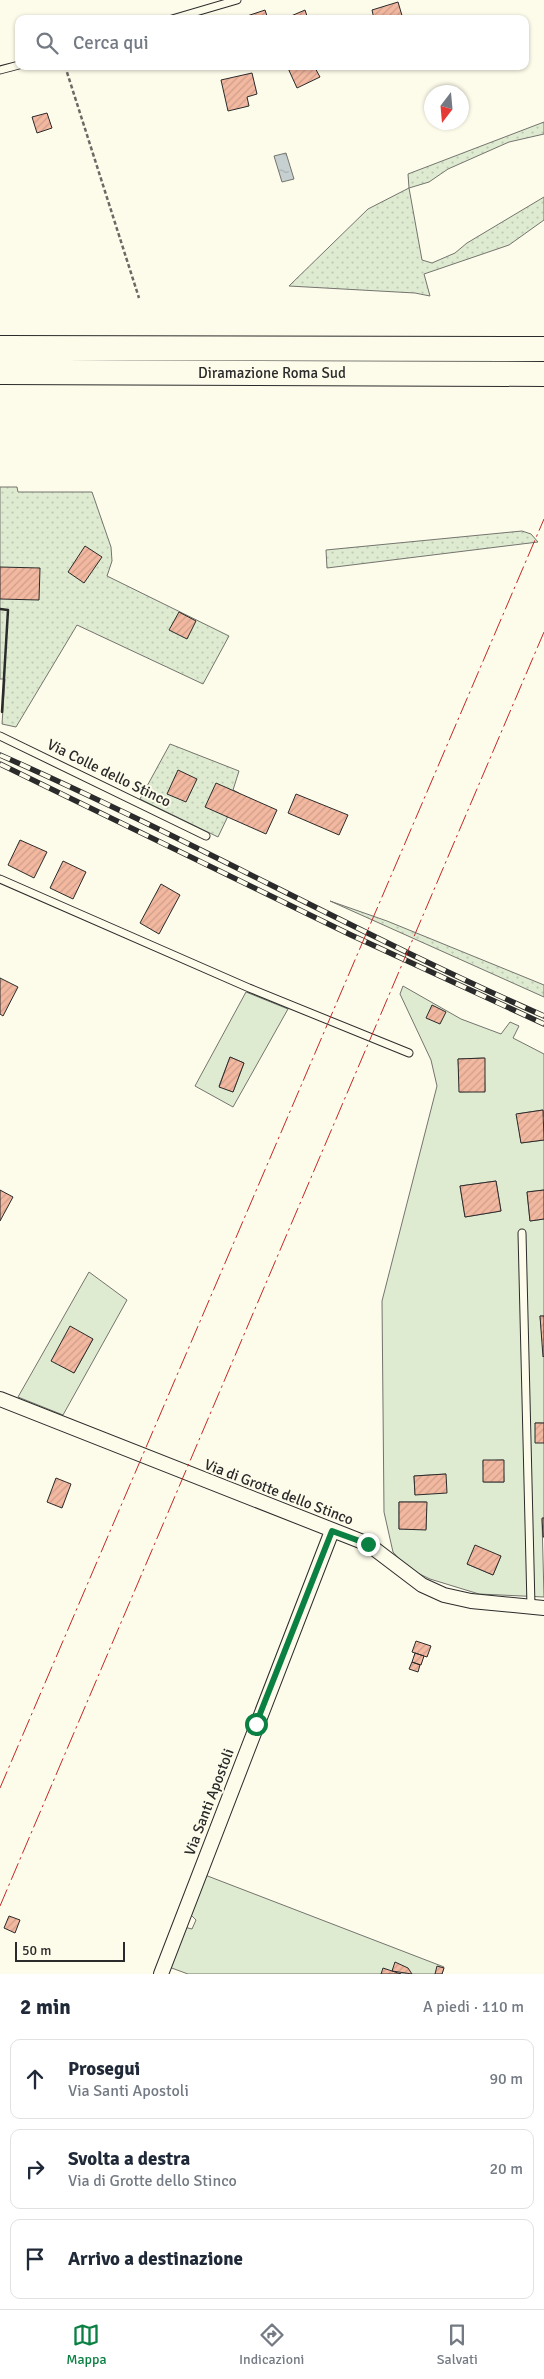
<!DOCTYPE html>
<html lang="it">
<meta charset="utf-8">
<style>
:root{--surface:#fff;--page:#f2f2f3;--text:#1f2937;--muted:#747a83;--line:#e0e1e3;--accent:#0b8043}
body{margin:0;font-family:Signika,sans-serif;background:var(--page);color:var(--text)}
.compass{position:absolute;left:424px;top:85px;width:45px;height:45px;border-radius:50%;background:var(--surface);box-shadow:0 1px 4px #0004;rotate:196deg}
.scale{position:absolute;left:15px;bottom:12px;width:110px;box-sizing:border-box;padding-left:5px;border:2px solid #2b2b2b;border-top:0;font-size:14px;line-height:18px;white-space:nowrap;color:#2b2b2b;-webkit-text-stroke:4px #fdfbea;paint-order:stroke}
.stop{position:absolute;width:15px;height:15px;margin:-11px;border:4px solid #0b8043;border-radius:50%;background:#fff}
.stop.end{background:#0b8043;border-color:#fff;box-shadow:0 1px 5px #0008}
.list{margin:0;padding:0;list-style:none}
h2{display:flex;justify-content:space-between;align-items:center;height:65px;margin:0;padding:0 20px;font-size:21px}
h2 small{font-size:16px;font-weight:400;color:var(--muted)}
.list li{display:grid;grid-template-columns:32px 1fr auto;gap:15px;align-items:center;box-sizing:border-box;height:80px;margin:0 10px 10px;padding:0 10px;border:1px solid var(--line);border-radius:10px}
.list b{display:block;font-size:19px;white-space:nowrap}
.list p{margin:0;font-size:16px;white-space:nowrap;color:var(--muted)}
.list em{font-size:16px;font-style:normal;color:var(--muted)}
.icon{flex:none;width:28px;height:28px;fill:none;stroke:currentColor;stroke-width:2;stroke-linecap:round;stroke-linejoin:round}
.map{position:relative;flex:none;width:544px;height:1974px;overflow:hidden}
.search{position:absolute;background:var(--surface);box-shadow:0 1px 4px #0004;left:15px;right:15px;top:15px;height:55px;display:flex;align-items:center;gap:12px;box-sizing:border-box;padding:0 18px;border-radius:10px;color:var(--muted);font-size:19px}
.sheet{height:335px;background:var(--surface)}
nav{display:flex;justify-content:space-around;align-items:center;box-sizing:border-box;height:70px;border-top:1px solid var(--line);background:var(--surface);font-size:14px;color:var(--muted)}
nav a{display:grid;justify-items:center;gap:2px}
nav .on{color:var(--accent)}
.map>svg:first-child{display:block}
.grass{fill:url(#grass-dots);stroke:#74746e}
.garden{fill:#deebd1;stroke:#74746e;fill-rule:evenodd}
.water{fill:url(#water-ripples);stroke:#74746e}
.building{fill:url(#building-hatch);stroke:#2b2b2b}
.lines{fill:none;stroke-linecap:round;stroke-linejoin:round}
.service-casing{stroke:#2b2b2b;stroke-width:9}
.minor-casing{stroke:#2b2b2b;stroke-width:16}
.motorway-casing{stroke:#2b2b2b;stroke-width:26}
.path{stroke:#6a6964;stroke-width:2.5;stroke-dasharray:4 2.5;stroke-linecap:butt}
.service{stroke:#fdfbea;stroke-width:7}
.minor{stroke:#fdfbea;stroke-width:14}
.motorway{stroke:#fdfbea;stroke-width:24}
.rail-casing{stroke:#2b2b2b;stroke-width:5.5}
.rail{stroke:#fdfbea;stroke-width:4;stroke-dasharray:11;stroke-linecap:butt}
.wall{stroke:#2b2b2b;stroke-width:2.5}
.power{stroke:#c62828;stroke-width:1;stroke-dasharray:18 4 2.5 4;stroke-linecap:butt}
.route{stroke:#0b8043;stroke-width:6}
.labels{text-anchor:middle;stroke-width:4;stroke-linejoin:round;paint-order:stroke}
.street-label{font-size:15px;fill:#2b2b2b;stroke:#fdfbea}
</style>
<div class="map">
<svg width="544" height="1974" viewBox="0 0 544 1974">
<defs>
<pattern id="grass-dots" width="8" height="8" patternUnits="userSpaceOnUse" patternTransform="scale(1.25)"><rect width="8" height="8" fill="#deebd1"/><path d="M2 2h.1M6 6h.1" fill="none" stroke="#bfcab4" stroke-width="1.8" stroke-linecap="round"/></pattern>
<pattern id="water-ripples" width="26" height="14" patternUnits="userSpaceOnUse" patternTransform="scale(1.25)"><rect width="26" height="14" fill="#c7d0d0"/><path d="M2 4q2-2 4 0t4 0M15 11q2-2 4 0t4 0" fill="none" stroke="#abb3b3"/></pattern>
<pattern id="building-hatch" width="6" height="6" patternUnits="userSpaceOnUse" patternTransform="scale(1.25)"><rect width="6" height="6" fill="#f2b8a0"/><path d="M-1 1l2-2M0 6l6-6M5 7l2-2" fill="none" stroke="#d09e8a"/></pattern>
</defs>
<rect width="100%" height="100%" fill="#fdfbea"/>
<!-- grass -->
<path class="grass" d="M544 122V134L509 142 448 169 429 182 409 188 422 260 432 263 455 253 467 243 544 197V220L509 245 424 274 430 296 415 293 289 286 368 209 409 188 408 174Z
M0 487H17L18 492H92L111 547 112 561 107 576 229 636 203 684 77 625 16 727 2 724 5 679H0Z
M522 531 531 534 538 542 327 568 326 550Z
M170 744 239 771 233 790 239 793 218 837 140 799Z
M330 901 387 921 544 985V997Z"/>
<!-- garden -->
<path class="garden" d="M403 986 461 1019 501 1034 510 1022 519 1026 513 1038 544 1054V1117L543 1110 517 1114 521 1143 544 1140V1190L527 1192 530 1221 544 1219V1316H540L544 1356V1423H535L544 1443V1518L542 1519 544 1597 479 1594 430 1579 407 1568 393 1552 384 1512 382 1301 437 1086 431 1060 400 994ZM484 1058 485 1091 460 1092 458 1059ZM496 1181 501 1211 465 1217 460 1186ZM503 1460 504 1482H484L483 1461ZM446 1474 415 1495 414 1476ZM399 1502H426V1529H399ZM501 1556 493 1575 467 1564Z
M246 992 288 1009 233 1107 195 1086ZM230 1057 244 1063 233 1092 219 1086Z
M89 1272 127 1300 63 1415 18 1397ZM93 1339 74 1373 52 1360Z
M205 1875 444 1967 442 1974H188L169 1967 184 1927 192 1929 196 1920 189 1913Z"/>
<!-- water -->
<path class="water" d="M286 153 294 179 282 182 274 156Z"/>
<!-- building -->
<path class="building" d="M398 2 403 19H374L372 10Z
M265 10 268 19H238Z
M305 10 308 19H284Z
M287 66H314L320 77 297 88Z
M252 73 257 94 247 97 249 106 228 111 221 80Z
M47 113 52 128 37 133 32 117Z
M85 546 102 557 84 583 68 572Z
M0 567 40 568 39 600 0 599Z
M179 612 196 621 187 639 169 630Z
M178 770 197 779 186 802 167 794Z
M216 783 277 810 266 834 205 807Z
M296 794 348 815 339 835 288 813Z
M20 840 47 852 34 878 8 865Z
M63 861 86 872 73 899 50 888Z
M161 884 180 895 159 934 140 923Z
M0 978 18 987 3 1016 0 1014Z
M432 1005 446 1012 440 1024 426 1018Z
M230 1057 244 1063 233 1092 219 1087Z
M485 1058V1092H459L458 1059Z
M543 1110 544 1140 521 1143 516 1114Z
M496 1181 501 1211 465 1217 460 1186Z
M0 1190 13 1197 0 1221Z
M544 1190V1219L530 1221 527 1192Z
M540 1316H544V1356L543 1357Z
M70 1326 93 1339 74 1373 51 1361Z
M535 1423H544V1443H535Z
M483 1460H504V1482H483Z
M446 1474 447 1493 415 1495 414 1476Z
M56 1478 71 1484 62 1508 47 1502Z
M399 1502H427L426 1530 399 1529Z
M542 1518H544V1537H543Z
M475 1545 501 1556 493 1575 467 1564Z
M416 1641 431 1646 427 1657 412 1652Z
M415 1653 424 1656 421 1665 412 1662Z
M412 1662 420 1665 418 1672 409 1669Z
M9 1916 20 1920 15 1933 4 1928Z
M395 1962 408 1968 412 1974 392 1971Z
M437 1966 444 1968 442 1974H435Z
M383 1968 401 1974H381Z"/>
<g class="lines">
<defs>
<path id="service" d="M172 19 237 0
M0 70 19 65
M0 736 206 836
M0 879 249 988 409 1053
M522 1233 531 1606"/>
<path id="minor" d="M0 1399 368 1544 422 1585 444 1595 471 1601 544 1608
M161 1974 332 1531"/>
<path id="motorway" d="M0 348 544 349
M0 372 544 374"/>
</defs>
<!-- service casing -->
<use href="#service" class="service-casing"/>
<!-- minor casing -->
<use href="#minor" class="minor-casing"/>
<!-- motorway casing -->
<use href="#motorway" class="motorway-casing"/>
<!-- path -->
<path class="path" d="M65 66 139 298"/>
<!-- service -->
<use href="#service" class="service"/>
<!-- minor -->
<use href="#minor" class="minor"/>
<!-- motorway -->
<use href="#motorway" class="motorway"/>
<defs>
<path id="rail" d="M0 755C184 836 360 935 544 1016
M0 764 351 935 544 1024"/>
</defs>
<!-- rail casing -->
<use href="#rail" class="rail-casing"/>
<!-- rail -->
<use href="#rail" class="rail"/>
<!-- wall -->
<path class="wall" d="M0 609 8 610 2 712"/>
<!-- power -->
<path class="power" d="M0 1788 544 519
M0 1906 544 632"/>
</g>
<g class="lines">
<!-- route -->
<path class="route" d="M256 1724 332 1531 368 1544"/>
</g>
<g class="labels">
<!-- street labels -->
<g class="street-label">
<text x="272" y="378">Diramazione Roma Sud</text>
<text transform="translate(109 773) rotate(26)" y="5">Via Colle dello Stinco</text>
<text transform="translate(279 1492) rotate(21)" y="5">Via di Grotte dello Stinco</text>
<text transform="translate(209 1802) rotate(-69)" y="5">Via Santi Apostoli</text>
</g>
</g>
</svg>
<svg class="compass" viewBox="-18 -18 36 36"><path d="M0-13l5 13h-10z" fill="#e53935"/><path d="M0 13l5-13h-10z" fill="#747a83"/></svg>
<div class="scale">50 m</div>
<div class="stop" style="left:256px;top:1724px"></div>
<div class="stop end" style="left:368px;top:1544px"></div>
<div class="search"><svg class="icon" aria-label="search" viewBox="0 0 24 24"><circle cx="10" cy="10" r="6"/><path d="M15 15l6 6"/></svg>Cerca qui</div>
</div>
<section class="sheet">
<h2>2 min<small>A piedi · 110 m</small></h2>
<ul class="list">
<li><svg class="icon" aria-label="ahead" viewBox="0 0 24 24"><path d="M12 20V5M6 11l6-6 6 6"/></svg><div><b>Prosegui</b><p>Via Santi Apostoli</p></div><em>90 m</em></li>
<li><svg class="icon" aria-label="right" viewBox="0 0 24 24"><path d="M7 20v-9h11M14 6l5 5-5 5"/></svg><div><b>Svolta a destra</b><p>Via di Grotte dello Stinco</p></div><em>20 m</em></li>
<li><svg class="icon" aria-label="arrive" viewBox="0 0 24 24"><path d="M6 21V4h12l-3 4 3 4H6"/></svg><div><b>Arrivo a destinazione</b></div></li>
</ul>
</section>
<nav>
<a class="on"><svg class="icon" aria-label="map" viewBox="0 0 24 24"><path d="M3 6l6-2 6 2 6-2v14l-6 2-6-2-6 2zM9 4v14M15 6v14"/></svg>Mappa</a>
<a><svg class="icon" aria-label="directions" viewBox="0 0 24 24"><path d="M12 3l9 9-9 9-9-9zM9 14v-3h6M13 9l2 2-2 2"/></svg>Indicazioni</a>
<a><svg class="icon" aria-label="saved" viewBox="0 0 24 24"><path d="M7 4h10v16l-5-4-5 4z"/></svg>Salvati</a>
</nav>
